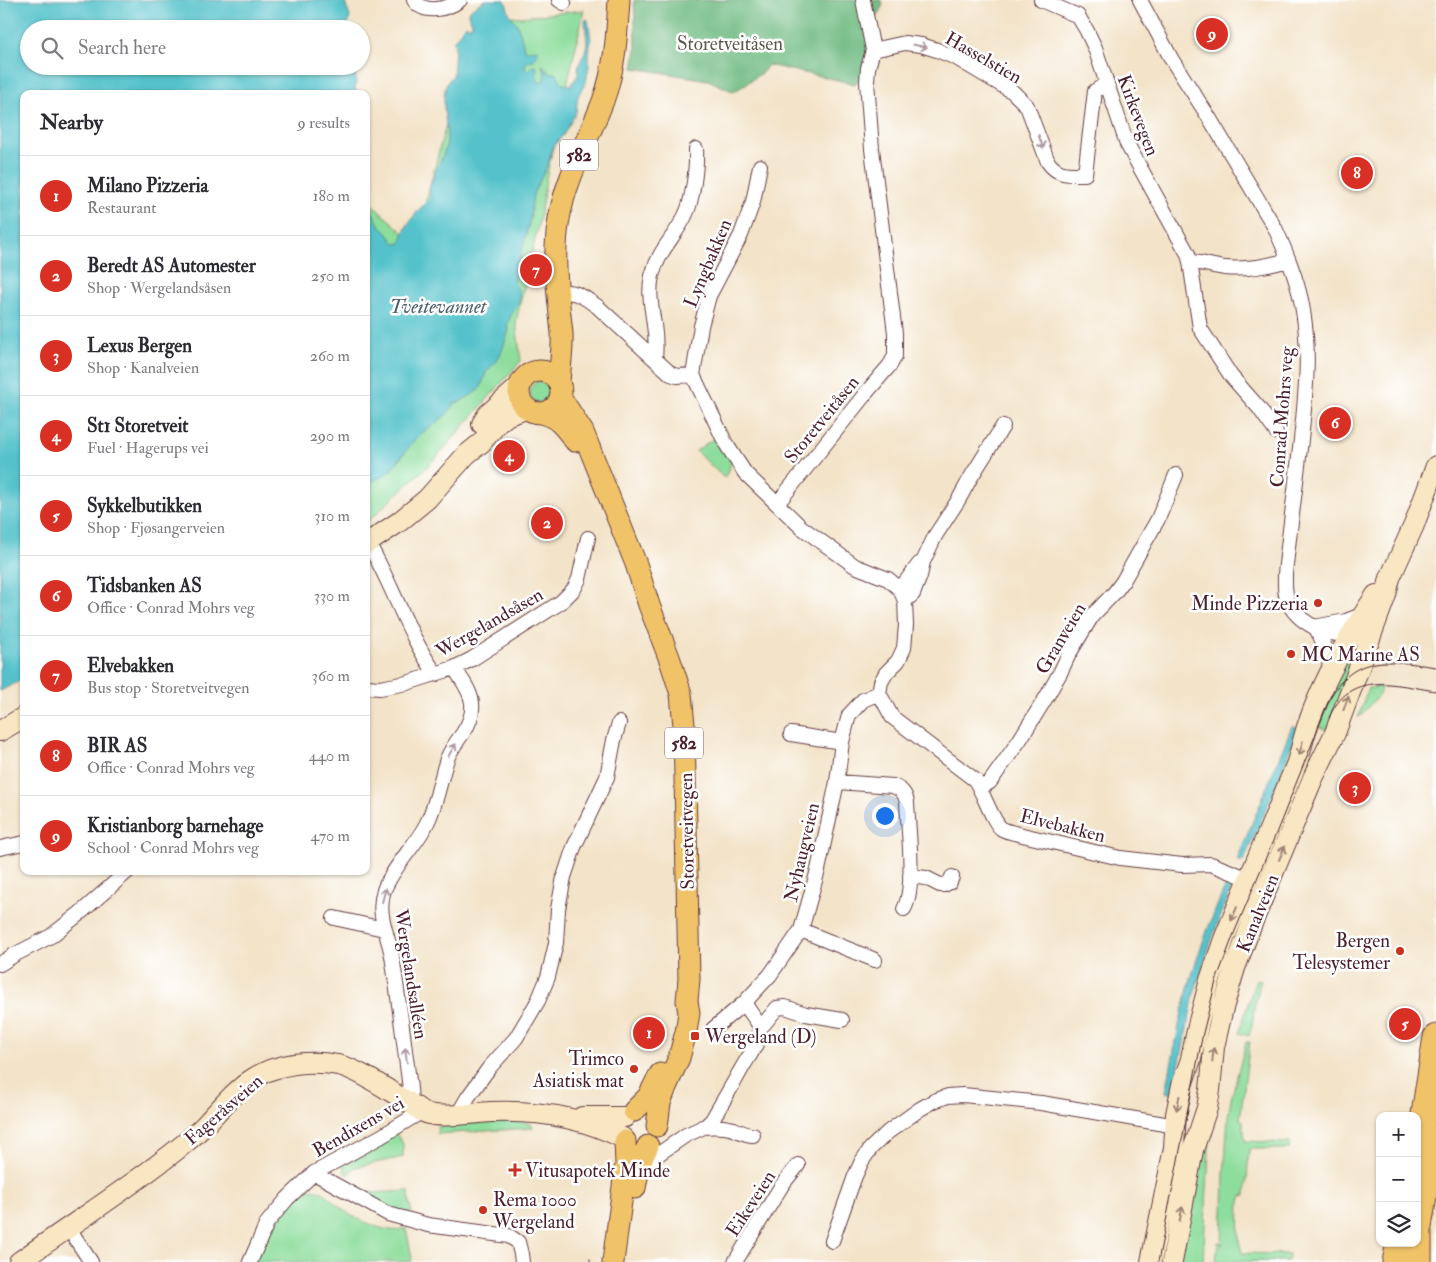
<!DOCTYPE html>
<meta charset="utf-8">
<style>
:root{--surface:#fff;--page:#f2f2f3;--text:#2b2b33;--muted:#7c7c81;--line:#e1e1e2;--accent:#d93025}
body{margin:0;font-family:"IM FELL Double Pica",serif;background:var(--page);color:var(--text)}
.controls{position:absolute;right:15px;bottom:15px;display:grid;overflow:hidden;border-radius:10px;box-shadow:0 1px 4px #0004}
.controls button{width:45px;height:45px;display:grid;place-items:center;padding:0;border:0;border-bottom:1px solid var(--line);background:var(--surface);color:var(--text);font:25px sans-serif}
.you{position:absolute;left:884px;top:815px;width:18px;height:18px;margin:-12px;border:4px solid #fff;border-radius:50%;background:#1a73e8;box-shadow:0 0 0 8px #1a73e833}
.badge{display:grid;place-items:center;width:32px;height:32px;border-radius:50%;background:var(--accent);color:#fff;font-size:16px;font-weight:700}
.pin{position:absolute;translate:-50% -50%;border:2px solid #fff;box-shadow:0 1px 5px #0006}
.list{margin:0;padding:0;list-style:none}
h2{display:flex;justify-content:space-between;align-items:center;height:65px;margin:0;padding:0 20px;font-size:21px}
h2 small{font-size:16px;font-weight:400;color:var(--muted)}
.list li{display:grid;grid-template-columns:32px 1fr auto;gap:15px;align-items:center;box-sizing:border-box;height:80px;padding:0 20px;border-top:1px solid var(--line)}
.list b{display:block;font-size:19px;white-space:nowrap}
.list p{margin:0;font-size:16px;white-space:nowrap;color:var(--muted)}
.list em{font-size:16px;font-style:normal;color:var(--muted)}
.icon{flex:none;width:28px;height:28px;fill:none;stroke:currentColor;stroke-width:2;stroke-linecap:round;stroke-linejoin:round}
.map{position:relative;flex:none;width:1436px;height:1262px;overflow:hidden}
.search{position:absolute;background:var(--surface);box-shadow:0 1px 4px #0004;left:20px;top:20px;width:350px;height:55px;display:flex;align-items:center;gap:12px;box-sizing:border-box;padding:0 18px;border-radius:28px;color:var(--muted);font-size:19px}
.panel{position:absolute;background:var(--surface);box-shadow:0 1px 4px #0004;left:20px;top:90px;width:350px;height:785px;border-radius:10px}
.map>svg:first-child{display:block}
.green{fill:#8ddd9c;stroke:#6c7e64}
.forest{fill:#72bc84;stroke:#5e6e58}
.water{fill:#54c2cb;stroke:#4f707b}
.lines{fill:none;stroke-linecap:round;stroke-linejoin:round}
.street-casing{stroke:#633c43;stroke-width:16}
.secondary-casing{stroke:#633c43;stroke-width:22}
.primary-casing{stroke:#633c43;stroke-width:23}
.highway-casing{stroke:#633c43;stroke-width:27}
.street{stroke:#fff;stroke-width:14}
.secondary{stroke:#f9e7c3;stroke-width:20}
.primary{stroke:#f0c369;stroke-width:21}
.highway{stroke:#f0c369;stroke-width:25}
.tram{stroke:#4a1f2b;stroke-width:1}
.oneway{stroke:#ae9aa0}
.oneway2{stroke:#a28377}
.poi-dot{fill:#c8321e;stroke:#fff;stroke-width:2}
.labels{text-anchor:middle;stroke-width:5;stroke-linejoin:round;paint-order:stroke}
.shield{fill:#fff;stroke:#80626b;stroke-width:1}
.shield-label{font-size:18px;font-weight:bold;fill:#4a1f2b}
.park-label{font-size:19px;fill:#5e584d;stroke:#fff}
.street-label{font-size:19px;fill:#4a1f2b;stroke:#fff}
.poi-label{font-size:19px;fill:#4a1f2b;stroke:#fff;text-anchor:start}
.water-label{font-size:20px;font-style:italic;fill:#4e606b;stroke:#fff}
</style>
<div class="map">
<svg width="1436" height="1262" viewBox="0 0 1436 1262">
<rect width="100%" height="100%" fill="#fff"/>
<filter id="ink" filterUnits="userSpaceOnUse"><feTurbulence type="fractalNoise" baseFrequency=".02" numOctaves="2"/><feDisplacementMap in="SourceGraphic" scale="10" xChannelSelector="R" yChannelSelector="G"/><feConvolveMatrix kernelMatrix="1 2 1 2 8 2 1 2 1" color-interpolation-filters="sRGB"/></filter>
<filter id="wash" filterUnits="userSpaceOnUse"><feTurbulence type="fractalNoise" baseFrequency=".0096" numOctaves="4" result="noise"/><feDisplacementMap in="SourceGraphic" scale="20" xChannelSelector="R" yChannelSelector="G"/><feGaussianBlur stdDeviation="1.12" result="paint"/><feColorMatrix in="noise" values="0 0 0 0 0 0 0 0 0 0 0 0 0 0 0 0 0 1.4 0 .05"/><feComposite in="paint" operator="in"/></filter>
<g filter="url(#wash)">
<rect width="100%" height="100%" fill="#f3e3c8"/>
<!-- green -->
<path class="green" d="M584 10 546 179 539 222 516 322 521 361 434 460 366 523V185L369 202 415 243 475 12 521 17Z
M530 392a11 11 0 1 1 22 0a11 11 0 1 1-22 0Z
M717 436 731 463 729 470 724 478 696 451Z
M1368 631 1327 730 1316 725 1352 638Z
M1381 687 1379 695 1358 718 1368 688Z
M1256 979 1261 980 1254 1009 1253 1020 1249 1036 1239 1033Z
M1246 1042H1250L1249 1048 1240 1120 1243 1121 1245 1141 1290 1143 1289 1149H1249L1246 1195 1242 1196 1240 1201 1239 1241 1242 1253 1289 1254 1288 1261 1216 1262 1218 1242H1220L1222 1245 1224 1176 1228 1117 1231 1099Z
M1211 1114 1203 1262H1175Z
M519 1121 531 1124 533 1128 437 1134 438 1127 442 1125Z
M396 1133 403 1144V1157L356 1167 353 1168 349 1175 345 1173 343 1166Z
M309 1189C326 1189 329 1199 341 1208 350 1216 378 1229 390 1230 395 1231 401 1229 406 1228L412 1258 411 1262H254L270 1228 292 1201Z
M409 1191V1201L412 1213C395 1210 380 1206 368 1193Z"/>
<!-- forest -->
<path class="forest" d="M634 0H881L883 5 873 23 866 71 855 84 768 65 763 72 734 92 708 80 633 68 636 49Z"/>
<!-- water -->
<path class="water" d="M0 0H344L350 17 348 25 349 29H29V66H354L356 80 355 89 358 94H24V679L0 691Z
M485 0H505L510 15 517 24 521 35 524 49 528 51 536 49 539 51 534 60 527 62 525 65V69L528 70 533 66 537 67 536 73 538 81 541 82 543 81 545 72 542 66 543 65 548 72 557 74 562 84 571 85 578 75C577 60 583 61 586 48 588 39 585 29 585 19L588 20 591 40 589 52V66L586 82 578 96 576 112 564 134 552 148 549 162 533 194 530 219 514 283 520 293 518 305 513 310 507 326 509 330 501 353 496 362 486 372 481 387 476 392 460 402 455 403C448 416 434 424 422 433 413 440 404 454 396 464 391 472 375 482 366 483V194C369 206 375 220 383 229 388 234 390 236 393 242L397 244 401 243C403 225 418 211 430 198 431 194 429 191 430 187 433 170 449 153 447 135 446 120 438 86 453 76L455 48 454 40 465 25 471 26 472 23 468 13 472 8Z
M1292 726 1299 728 1268 805 1243 862 1237 860Z
M1226 885 1232 887 1213 936 1195 990 1173 1094 1166 1092C1174 1051 1181 1009 1194 968 1203 940 1214 912 1226 885Z"/>
</g>
<g filter="url(#ink)">
<g class="lines">
<defs>
<path id="street" d="M414 0C424 15 448 9 460 0
M559 0 564 3
M1041 0 1078 16 1087 31 1095 48 1127 144 1188 254 1190 262C1202 262 1213 267 1225 268 1247 270 1268 266 1288 260
M1140 0 1172 60 1210 119 1275 228C1287 254 1299 283 1303 311 1310 351 1306 390 1302 430 1297 478 1290 526 1285 574 1285 584 1284 595 1289 604 1301 625 1334 641 1356 631
M873 50 905 43 921 45 937 50 956 58 1013 92 1027 106 1048 162C1058 176 1069 174 1085 174L1095 91 1106 84
M1190 262 1200 328 1231 376 1259 408 1276 432
M567 292C580 293 588 300 598 307L671 374 677 376 693 375 726 444 745 473 801 527 855 566 888 579 900 589 905 601 906 625 904 648 898 661 886 673 881 682 879 693 892 717 975 780C983 792 993 823 1002 829 1005 831 1011 832 1014 833L1120 858 1182 865 1211 864 1249 879
M655 359C656 348 656 337 654 325 652 308 648 293 652 276 658 251 674 238 685 216 693 201 697 165 696 149
M693 375 701 326 709 296 741 235 753 202 760 166
M777 504 866 393 890 365 895 356V333L872 149 867 81 868 68 873 50 863 0
M368 543C393 585 407 634 436 674
M900 589 919 564
M905 601 913 594 920 576 923 562 935 536 959 499 971 477 1003 426
M1314 627 1346 621 1364 614
M1315 627C1324 641 1328 654 1331 670
M366 687 380 688 407 683 454 668 472 659 561 602 574 589 579 579 588 538
M791 734 842 742
M837 782 893 786C902 790 905 793 907 802 908 828 916 887 904 909
M981 788 990 782 1019 741 1047 696 1060 673 1069 654 1092 616 1115 592 1123 581 1158 519 1176 475
M0 848 24 843
M910 876 926 878 940 885H944L950 882 952 877
M334 918 384 929
M801 930 875 960
M0 964 14 955 51 936 79 914 128 871
M744 1003 760 1026
M713 1029 744 1003 770 975 801 930 818 870 837 782 842 742 849 715 863 700 879 693
M411 1103 410 1088C404 1044 399 1000 392 956 388 934 376 914 384 890 394 865 415 847 427 823 437 803 440 780 447 759 451 749 457 741 463 733 481 706 470 691 454 668
M458 1114 468 1097 489 1068 516 1038 538 1001 548 977 556 943 558 909 564 877 574 847 607 777 614 740 619 723
M702 1127C712 1126 724 1126 734 1129 741 1132 746 1135 753 1135
M650 1160 686 1135 706 1126 712 1120C722 1103 732 1086 742 1068 750 1054 760 1043 760 1026L763 1025 777 1008 785 1007 806 1014 842 1020
M314 1173 388 1214 428 1225 509 1236 518 1242 521 1254 522 1262
M68 1227 91 1262
M832 1241 855 1176 862 1161 871 1148 888 1132 920 1109 934 1101 948 1096 963 1095 1041 1103 1176 1126
M250 1262 267 1223 287 1199 314 1173 380 1137 421 1112
M735 1262 782 1185 798 1165"/>
<path id="secondary" d="M482 424 488 414 520 386
M366 544 399 522 427 499 466 455 481 443 498 423 508 415 526 409
M0 731 24 717
M582 1117H625
M19 1262C72 1224 128 1189 179 1148 188 1141 197 1133 205 1125 219 1110 236 1089 254 1078 278 1063 310 1060 338 1065 356 1068 391 1092 408 1102 419 1108 420 1113 434 1115 453 1117 473 1113 491 1112 537 1110 582 1117 623 1138
M1151 1262 1174 1148 1176 1114 1182 1085 1191 1059 1199 1021 1210 980 1224 939 1296 765C1301 752 1303 738 1308 724 1324 678 1349 636 1376 595
M1172 1262 1193 1150 1207 1108 1210 1090 1214 1047 1223 1008 1235 968 1253 921 1313 778 1335 733 1386 595 1390 578 1414 525 1436 466"/>
<path id="primary" d="M519 392a21 21 0 1 1 42 0a21 21 0 1 1-42 0Z
M559 382C560 366 563 349 562 333 558 295 552 257 559 219 566 177 588 141 603 101 615 69 617 34 619 0
M561 398 583 432 636 564 649 605 670 660 681 694 684 726 689 979 687 1001 689 1013 686 1032 679 1058 666 1087 660 1103 657 1126
M544 414C559 418 566 429 575 441
M634 1111 648 1097 660 1074
M635 1188 640 1162 648 1146
M613 1262 626 1164 625 1141"/>
<path id="highway" d="M1417 1159 1436 1037
M1417 1239 1433 1140
M1395 1262 1399 1243
M1419 1262V1231"/>
</defs>
<!-- street casing -->
<use href="#street" class="street-casing"/>
<!-- secondary casing -->
<use href="#secondary" class="secondary-casing"/>
<!-- primary casing -->
<use href="#primary" class="primary-casing"/>
<!-- highway casing -->
<use href="#highway" class="highway-casing"/>
<!-- street -->
<use href="#street" class="street"/>
<!-- secondary -->
<use href="#secondary" class="secondary"/>
<!-- primary -->
<use href="#primary" class="primary"/>
<!-- highway -->
<use href="#highway" class="highway"/>
<!-- tram -->
<path class="tram" d="M1329 718C1349 669 1394 685 1436 691
M590 1259V1262
M1158 1262 1203 1033 1216 981 1235 931 1275 836 1331 696C1357 652 1393 661 1436 667"/>
</g>
<!-- one-way arrows -->
<defs><path id="oneway-shaft" d="M-6 0H5M1.5-3L5.5 0L1.5 3" fill="none" stroke-width="1.6" stroke-linecap="round" stroke-linejoin="round" transform="scale(1.25)"/></defs>
<g class="oneway">
<use href="#oneway-shaft" transform="translate(920 46) rotate(11)"/>
<use href="#oneway-shaft" transform="translate(1041 142) rotate(70)"/>
<use href="#oneway-shaft" transform="translate(452 750) rotate(-60)"/>
<use href="#oneway-shaft" transform="translate(384 895) rotate(-75)"/>
<use href="#oneway-shaft" transform="translate(406 1055) rotate(-97)"/>
</g>
<g class="oneway2">
<use href="#oneway-shaft" transform="translate(1346 703) rotate(-70)"/>
<use href="#oneway-shaft" transform="translate(1301 748) rotate(103)"/>
<use href="#oneway-shaft" transform="translate(1282 853) rotate(-67)"/>
<use href="#oneway-shaft" transform="translate(1234 914) rotate(113)"/>
<use href="#oneway-shaft" transform="translate(1213 1055) rotate(-84)"/>
<use href="#oneway-shaft" transform="translate(1178 1103) rotate(101)"/>
<use href="#oneway-shaft" transform="translate(1181 1214) rotate(-79)"/>
</g>
</g>
<!-- markers -->
<g class="poi-dot">
<circle cx="1318" cy="603" r="5"/>
<circle cx="1291" cy="654" r="5"/>
<circle cx="1400" cy="951" r="5"/>
<rect x="690" y="1031" width="10" height="10" rx="2.5"/>
<circle cx="634" cy="1069" r="5"/>
<path d="M512.5 1162.5h5v5h5v5h-5v5h-5v-5h-5v-5h5z"/>
<circle cx="483" cy="1210" r="5"/>
</g>
<g class="labels">
<!-- shield labels -->
<g class="shield">
<rect x="560" y="139.5" width="38" height="31" rx="4"/>
<rect x="665" y="727.5" width="38" height="31" rx="4"/>
</g>
<g class="shield-label">
<text x="579" y="161">582</text>
<text x="684" y="749">582</text>
</g>
<!-- park labels -->
<g class="park-label">
<text x="730" y="50">Storetveitåsen</text>
</g>
<!-- street labels -->
<g class="street-label">
<text transform="translate(984 57) rotate(30)" y="7">Hasselstien</text>
<text transform="translate(1139 115) rotate(69)" y="7">Kirkevegen</text>
<text transform="translate(707 263) rotate(-67)" y="7">Lyngbakken</text>
<text transform="translate(1281 417) rotate(-86)" y="7">Conrad Mohrs veg</text>
<text transform="translate(821 419) rotate(-51)" y="7">Storetveitåsen</text>
<text transform="translate(489 622) rotate(-30)" y="7">Wergelandsåsen</text>
<text transform="translate(1060 638) rotate(-59)" y="7">Granveien</text>
<text transform="translate(1063 825) rotate(14)" y="7">Elvebakken</text>
<text transform="translate(686 831) rotate(-91)" y="7">Storetveitvegen</text>
<text transform="translate(801 852) rotate(-77)" y="7">Nyhaugveien</text>
<text transform="translate(1257 913) rotate(-68)" y="7">Kanalveien</text>
<text transform="translate(412 974) rotate(81)" y="7">Wergelandsalléen</text>
<text transform="translate(223 1109) rotate(-41)" y="7">Fageråsveien</text>
<text transform="translate(358 1126) rotate(-30)" y="7">Bendixens vei</text>
<text transform="translate(750 1203) rotate(-57)" y="7">Eikeveien</text>
</g>
<!-- poi labels -->
<g class="poi-label">
<text x="1308" y="610" text-anchor="end">Minde Pizzeria</text>
<text x="1301" y="661">MC Marine AS</text>
<text x="1390" y="947" text-anchor="end">Bergen<tspan x="1390" dy="22">Telesystemer</tspan></text>
<text x="705" y="1043">Wergeland (D)</text>
<text x="624" y="1065" text-anchor="end">Trimco<tspan x="624" dy="22">Asiatisk mat</tspan></text>
<text x="525" y="1177">Vitusapotek Minde</text>
<text x="493" y="1206">Rema 1000<tspan x="493" dy="22">Wergeland</tspan></text>
</g>
<!-- water labels -->
<g class="water-label">
<text x="438" y="313">Tveitevannet</text>
</g>
</g>
</svg>
<div class="controls">
<button>+</button>
<button>−</button>
<button><svg class="icon" aria-label="layers" viewBox="0 0 24 24"><path d="M12 4l9 5-9 5-9-5zM3 14l9 5 9-5"/></svg></button>
</div>
<div class="you"></div>
<div class="pin badge" style="left:649px;top:1033px">1</div>
<div class="pin badge" style="left:547px;top:523px">2</div>
<div class="pin badge" style="left:1355px;top:788px">3</div>
<div class="pin badge" style="left:509px;top:456px">4</div>
<div class="pin badge" style="left:1405px;top:1024px">5</div>
<div class="pin badge" style="left:1335px;top:423px">6</div>
<div class="pin badge" style="left:536px;top:270px">7</div>
<div class="pin badge" style="left:1357px;top:173px">8</div>
<div class="pin badge" style="left:1212px;top:34px">9</div>
<div class="search"><svg class="icon" aria-label="search" viewBox="0 0 24 24"><circle cx="10" cy="10" r="6"/><path d="M15 15l6 6"/></svg>Search here</div>
<section class="panel">
<h2>Nearby<small>9 results</small></h2>
<ul class="list">
<li><span class="badge">1</span><div><b>Milano Pizzeria</b><p>Restaurant</p></div><em>180 m</em></li>
<li><span class="badge">2</span><div><b>Beredt AS Automester</b><p>Shop · Wergelandsåsen</p></div><em>250 m</em></li>
<li><span class="badge">3</span><div><b>Lexus Bergen</b><p>Shop · Kanalveien</p></div><em>260 m</em></li>
<li><span class="badge">4</span><div><b>St1 Storetveit</b><p>Fuel · Hagerups vei</p></div><em>290 m</em></li>
<li><span class="badge">5</span><div><b>Sykkelbutikken</b><p>Shop · Fjøsangerveien</p></div><em>310 m</em></li>
<li><span class="badge">6</span><div><b>Tidsbanken AS</b><p>Office · Conrad Mohrs veg</p></div><em>330 m</em></li>
<li><span class="badge">7</span><div><b>Elvebakken</b><p>Bus stop · Storetveitvegen</p></div><em>360 m</em></li>
<li><span class="badge">8</span><div><b>BIR AS</b><p>Office · Conrad Mohrs veg</p></div><em>440 m</em></li>
<li><span class="badge">9</span><div><b>Kristianborg barnehage</b><p>School · Conrad Mohrs veg</p></div><em>470 m</em></li>
</ul>
</section>
</div>
